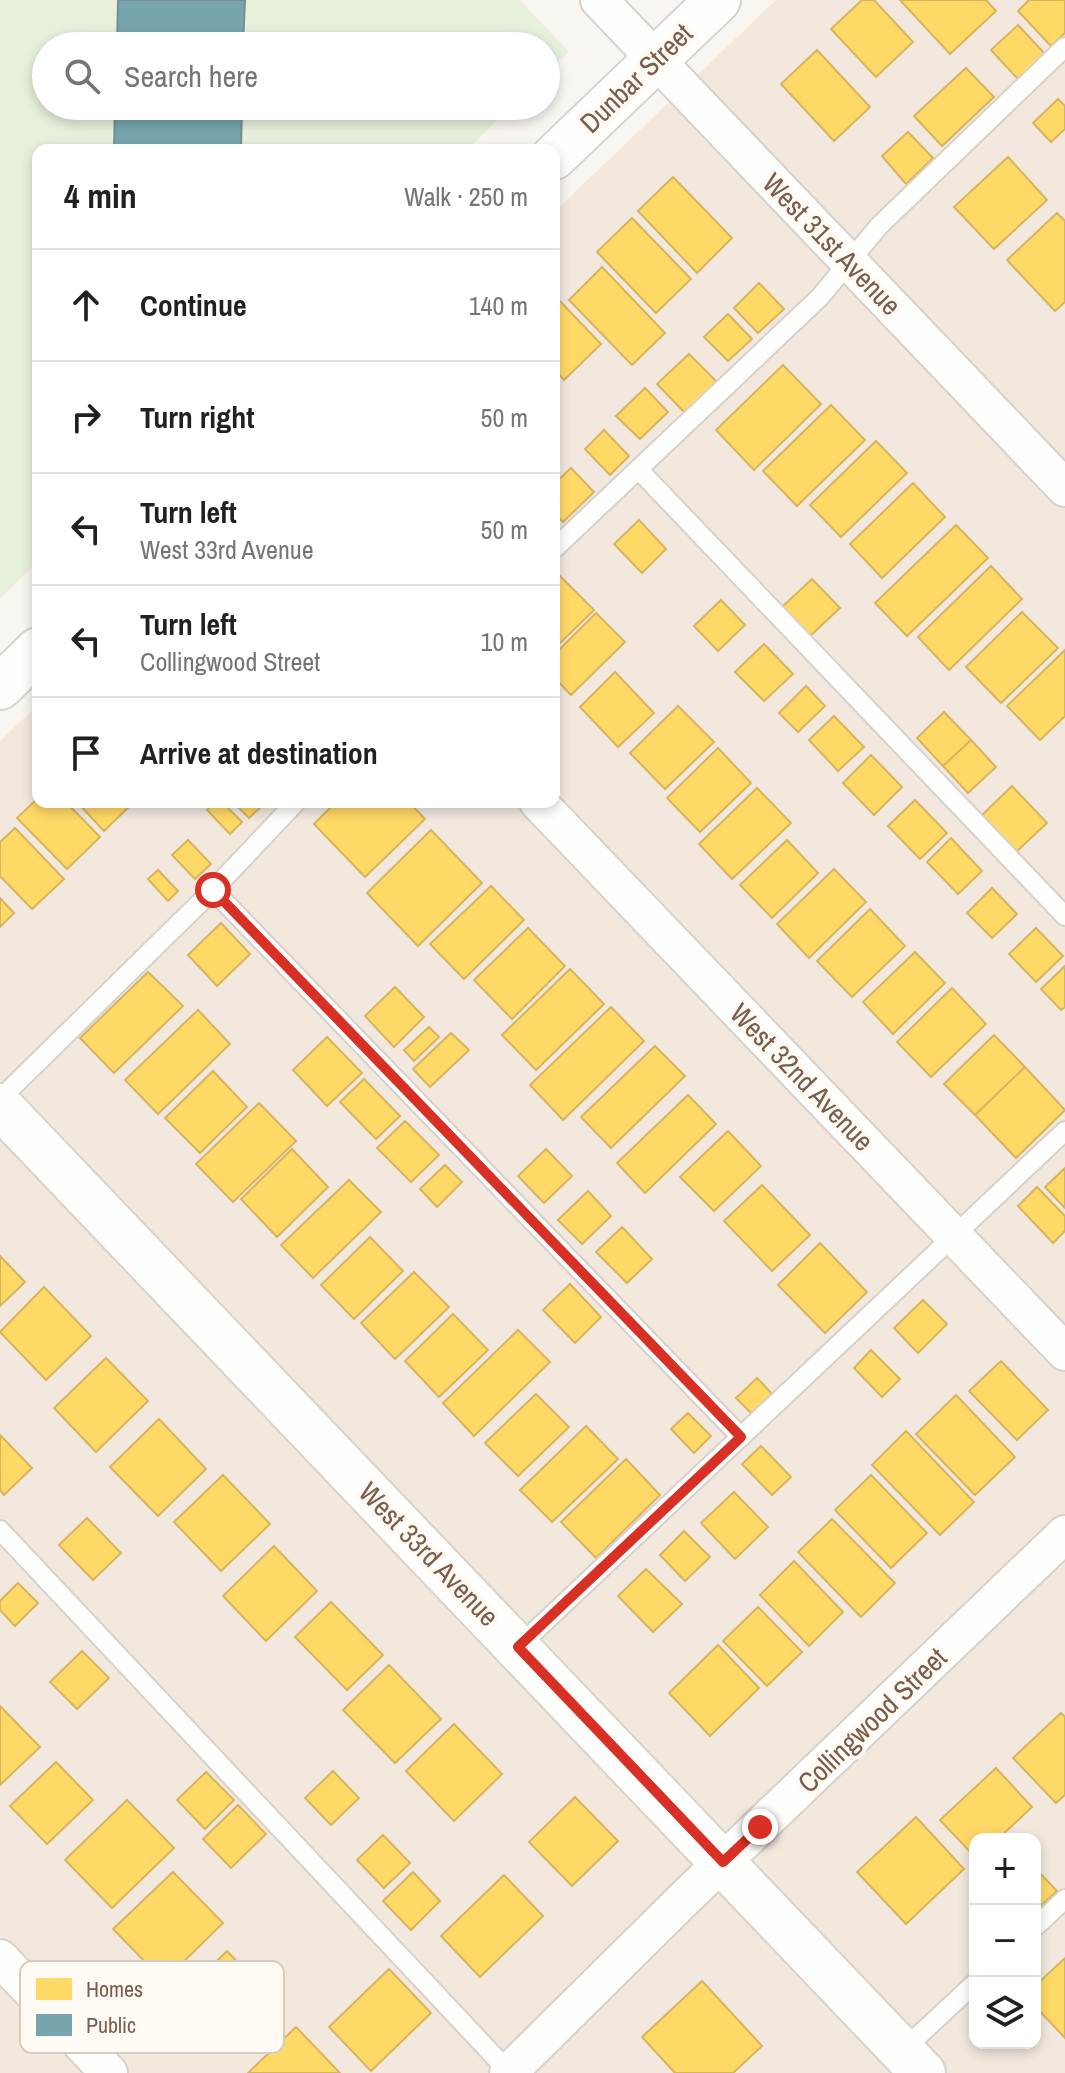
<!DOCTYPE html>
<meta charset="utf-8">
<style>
:root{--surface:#fff;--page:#f6f6f6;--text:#202124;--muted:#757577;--line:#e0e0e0}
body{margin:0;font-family:"Archivo Narrow",sans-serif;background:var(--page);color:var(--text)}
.controls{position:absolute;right:24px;bottom:24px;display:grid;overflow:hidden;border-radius:16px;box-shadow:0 4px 12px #0003}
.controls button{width:72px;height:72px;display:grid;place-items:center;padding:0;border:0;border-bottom:2px solid var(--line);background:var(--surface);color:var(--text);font:40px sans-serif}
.stop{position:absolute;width:24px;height:24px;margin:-18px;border:6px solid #d93025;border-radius:50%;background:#fff}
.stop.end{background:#d93025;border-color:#fff;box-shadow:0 2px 8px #0008}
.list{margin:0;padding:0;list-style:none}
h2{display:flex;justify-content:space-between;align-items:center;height:104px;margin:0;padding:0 32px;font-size:34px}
h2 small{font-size:26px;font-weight:400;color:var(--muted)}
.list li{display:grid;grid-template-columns:52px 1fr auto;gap:24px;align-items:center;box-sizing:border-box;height:112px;padding:0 32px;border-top:2px solid var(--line)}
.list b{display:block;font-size:30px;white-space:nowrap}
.list p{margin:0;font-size:26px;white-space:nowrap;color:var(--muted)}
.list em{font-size:26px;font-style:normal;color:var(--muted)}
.icon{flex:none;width:44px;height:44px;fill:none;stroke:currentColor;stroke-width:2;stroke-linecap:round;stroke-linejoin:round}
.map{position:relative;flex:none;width:1065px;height:2073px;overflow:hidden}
.search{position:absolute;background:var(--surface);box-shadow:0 4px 12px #0003;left:32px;top:32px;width:528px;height:88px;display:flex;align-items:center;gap:20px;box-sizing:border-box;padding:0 28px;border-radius:44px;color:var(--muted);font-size:30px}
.panel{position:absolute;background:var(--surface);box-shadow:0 4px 12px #0003;left:32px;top:144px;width:528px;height:664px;border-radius:16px}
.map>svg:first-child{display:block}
.residential{fill:#f2e8de;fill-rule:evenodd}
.green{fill:#e7f0db}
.homes{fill:#ffd966;stroke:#d7b45e;stroke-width:2}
.public{fill:#76a5af;stroke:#778f92;stroke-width:2}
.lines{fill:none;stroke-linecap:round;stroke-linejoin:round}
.lane-casing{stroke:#d7d1cb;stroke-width:22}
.street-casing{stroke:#d7d1cb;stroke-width:40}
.secondary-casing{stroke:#d9d2cb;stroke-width:48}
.lane{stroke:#fefefd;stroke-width:18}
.street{stroke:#fefefd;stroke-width:36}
.secondary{stroke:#fefefd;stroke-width:44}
.route{stroke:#d93025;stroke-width:10}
.labels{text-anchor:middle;stroke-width:8;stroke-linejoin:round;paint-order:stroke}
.street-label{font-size:28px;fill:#7a5c4d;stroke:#fffaf3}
.key{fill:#fffaf3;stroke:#d7cbc1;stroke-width:2}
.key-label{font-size:22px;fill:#7a5c4d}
</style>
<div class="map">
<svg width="1065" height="2073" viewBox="0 0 1065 2073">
<rect width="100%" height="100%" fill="#f9f5f0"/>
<!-- residential -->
<path class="residential" d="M776 0H1065V2073H0V741L38 705V802H554V212ZM975 1839H1035V2043H975Z"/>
<!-- green -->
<path class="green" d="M0 0H520L569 52 546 74V46H46V106H512L467 150H38V562L0 598Z"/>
<!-- homes -->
<path class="homes" d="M862 0H874L913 42 876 77 831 29Z
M900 0H986L996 11 950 54Z
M1029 0H1065V33L1051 46 1018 11Z
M1018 25 1045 54 1018 79 991 50Z
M817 50 870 107 834 141 781 84Z
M966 68 994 97 942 146 914 116Z
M1058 99 1065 106V129L1051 142 1033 123Z
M908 132 933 158 906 184 882 156Z
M1008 157 1047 200 994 249 954 207Z
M673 177 732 238 697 273 638 211Z
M1057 213 1065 221V302L1055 311 1007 260Z
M632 218 691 279 656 313 597 252Z
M602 267 665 333 632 365 569 300Z
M759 283 784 309 758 333 734 308Z
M554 295 601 344 564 380 554 369Z
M728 314 752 339 728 361 704 337Z
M689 354 717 382 685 413 657 384Z
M783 365 821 404 754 470 716 430Z
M645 388 668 412 640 439 616 416Z
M831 405 865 440 797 506 763 471Z
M604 430 629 456 610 475 585 449Z
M876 441 907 473 841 537 810 505Z
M571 468 594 492 563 522 554 513V484Z
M913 483 945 517 882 578 850 544Z
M639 520 666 549 642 573 614 544Z
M956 525 988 558 907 636 875 603Z
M991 566 1022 599 949 670 918 637Z
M557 573 594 610 554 649V576Z
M812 579 840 608 810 636 782 607Z
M721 600 745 625 718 651 694 626Z
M1022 612 1058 648 1001 703 966 667Z
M596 613 625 642 571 695 554 677V655Z
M764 644 793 674 764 701 735 672Z
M1065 650V716L1040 740 1007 706Z
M615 672 654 713 618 747 580 707Z
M806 686 825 706 798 732 779 713Z
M678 706 714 742 665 789 630 753Z
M944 712 971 740 943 766 917 738Z
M834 716 864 747 838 771 809 740Z
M971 740 996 767 968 793 943 766Z
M718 748 751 783 700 832 667 798Z
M871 755 902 787 874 815 843 783Z
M1012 786 1047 823 1013 855 978 819Z
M757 788 791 823 732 879 699 844Z
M38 798V802H66L100 837 67 869 17 818Z
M915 800 947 833 920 859 888 826Z
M77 802H134L104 831Z
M215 802H222L242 822 230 834 207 810Z
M233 802H266L249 818Z
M336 802H409L425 819 365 877 314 824Z
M15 828 64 879 32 909 0 876V842Z
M431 830 482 883 418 946 367 893Z
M951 838 982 871 958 894 927 862Z
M188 840 211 864 195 879 172 855Z
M787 840 818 873 772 918 740 885Z
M834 869 866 902 809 958 777 924Z
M158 870 178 891 168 901 148 879Z
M491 886 524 920 464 979 430 944Z
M992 888 1017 914 992 938 967 913Z
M0 898 14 913 0 927Z
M870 909 905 946 852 997 817 961Z
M221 923 250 954 217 986 188 955Z
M528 928 565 966 512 1019 474 980Z
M1036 928 1063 956 1036 982 1009 954Z
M915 952 945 983 893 1034 863 1002Z
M1065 966V1007L1061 1010 1041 989Z
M570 969 604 1004 536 1070 502 1035Z
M148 972 183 1006 114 1073 80 1038Z
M395 987 424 1017 394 1047 365 1016Z
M952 988 986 1024 931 1077 897 1042Z
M611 1007 644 1041 563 1120 530 1085Z
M198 1010 230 1044 158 1114 125 1080Z
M429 1027 439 1037 414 1061 404 1050Z
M451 1033 469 1050 430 1087 413 1069Z
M994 1035 1025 1067 975 1115 944 1084Z
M327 1037 362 1073 327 1106 293 1070Z
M655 1046 685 1076 611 1148 581 1117Z
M1025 1067 1065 1110 1016 1158 975 1115Z
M213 1071 247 1107 200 1153 165 1118Z
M364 1079 400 1116 376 1139 340 1102Z
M688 1095 716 1124 645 1193 617 1163Z
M259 1103 296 1141 233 1202 196 1164Z
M405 1121 439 1155 411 1182 377 1148Z
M728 1131 761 1166 714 1211 680 1177Z
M292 1149 328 1187 277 1237 241 1199Z
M546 1149 572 1176 544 1203 518 1176Z
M445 1165 462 1182 437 1207 420 1189Z
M1065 1168V1208L1045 1187Z
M349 1180 381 1212 313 1278 281 1245Z
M762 1185 810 1235 772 1271 724 1221Z
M1037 1187 1065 1216V1231L1053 1243 1018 1206Z
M588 1191 611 1216 582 1244 558 1220Z
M622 1227 652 1259 627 1283 596 1252Z
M370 1237 403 1271 354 1319 321 1285Z
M820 1243 867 1292 825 1333 778 1285Z
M0 1256 25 1282 0 1306Z
M414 1272 449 1307 395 1359 361 1323Z
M570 1284 601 1317 575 1343 543 1310Z
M44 1287 91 1336 46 1380 0 1332Z
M923 1300 947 1324 918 1353 894 1328Z
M453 1314 488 1350 439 1397 405 1361Z
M518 1330 550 1362 474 1436 443 1403Z
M871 1350 900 1379 882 1397 854 1368Z
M106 1358 148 1401 96 1452 54 1408Z
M1001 1361 1048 1410 1017 1440 969 1391Z
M757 1378 772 1394 752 1414 736 1398Z
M536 1394 569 1427 518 1476 485 1443Z
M956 1395 1015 1457 975 1495 916 1434Z
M688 1413 711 1436 694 1453 671 1429Z
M159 1419 206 1469 158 1516 110 1467Z
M586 1426 618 1459 552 1522 520 1490Z
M906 1431 974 1502 940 1535 872 1465Z
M0 1435 32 1468 4 1495 0 1490Z
M761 1446 791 1477 772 1495 742 1464Z
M626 1459 660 1495 596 1558 561 1522Z
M223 1475 270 1524 221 1571 174 1522Z
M871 1475 927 1533 891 1568 835 1510Z
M734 1492 768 1527 735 1559 701 1523Z
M87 1518 121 1553 93 1580 59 1545Z
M832 1519 895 1583 861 1617 798 1552Z
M684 1531 710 1557 685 1581 660 1555Z
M274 1546 317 1591 266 1641 223 1596Z
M794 1561 843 1612 809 1646 760 1595Z
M646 1569 682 1604 653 1632 618 1596Z
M18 1583 38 1603 15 1626 0 1610V1601Z
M331 1602 383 1655 347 1690 295 1637Z
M758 1607 802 1652 767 1686 723 1641Z
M718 1645 759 1688 710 1736 669 1693Z
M82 1651 109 1678 77 1709 50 1682Z
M389 1665 441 1719 395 1763 343 1710Z
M0 1706 40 1747 0 1785Z
M1061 1713 1065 1717V1795L1056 1803 1013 1758Z
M454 1724 502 1774 454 1821 406 1771Z
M56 1762 93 1800 47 1844 10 1806Z
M996 1768 1032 1807 998 1839H975V1857L940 1820Z
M333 1771 359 1798 331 1825 305 1798Z
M206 1772 234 1800 205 1829 177 1800Z
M575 1797 618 1841 572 1886 529 1842Z
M127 1800 174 1848 112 1908 65 1860Z
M238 1805 266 1834 231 1868 203 1839Z
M916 1817 964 1869 906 1924 857 1872Z
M383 1835 410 1863 384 1888 357 1860Z
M1035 1868 1057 1891 1035 1911Z
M173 1872 223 1923 164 1981 113 1929Z
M413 1872 440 1901 411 1930 383 1901Z
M504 1875 543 1916 480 1977 441 1936Z
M227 1951 270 1996 226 2039 183 1994Z
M1065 1958V2038L1035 2006V1986Z
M389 1969 431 2013 371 2071 329 2027Z
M702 1981 762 2046 733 2073H675L642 2037Z
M296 2027 340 2073H248Z"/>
<!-- public -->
<path class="public" d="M118 0H245L243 46H117Z
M115 106H242L241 150H114Z"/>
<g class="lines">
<defs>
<path id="lane" d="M638 469 1065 916
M554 549 820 297 879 226 1065 47
M213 890 741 1437
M0 1099 213 890 296 802
M0 1530 509 2072
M518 1647 1065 1131
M1035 1927 1065 1899
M902 2051 975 1983"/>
<path id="street" d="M599 0 1065 488
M538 802 1065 1352
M0 1958 109 2073
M508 2073 686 1897 1065 1534"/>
<path id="secondary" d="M554 157 718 0
M0 687 38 650
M0 1106 923 2073"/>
</defs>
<!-- lane casing -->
<use href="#lane" class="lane-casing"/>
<!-- street casing -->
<use href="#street" class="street-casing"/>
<!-- secondary casing -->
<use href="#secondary" class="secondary-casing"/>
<!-- lane -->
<use href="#lane" class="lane"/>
<!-- street -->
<use href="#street" class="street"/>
<!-- secondary -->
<use href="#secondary" class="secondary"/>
</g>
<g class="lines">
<!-- route -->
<path class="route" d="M213 890 741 1437 518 1647 723 1862 760 1827"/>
</g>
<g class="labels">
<!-- street labels -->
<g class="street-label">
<text transform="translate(636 78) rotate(-44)" y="10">Dunbar Street</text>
<text transform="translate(832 244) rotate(46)" y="10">West 31st Avenue</text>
<text transform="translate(802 1077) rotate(46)" y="10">West 32nd Avenue</text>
<text transform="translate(429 1554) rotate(46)" y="10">West 33rd Avenue</text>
<text transform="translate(872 1720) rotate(-44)" y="10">Collingwood Street</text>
</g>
</g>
<!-- legend -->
<rect x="20" y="1961" width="264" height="92" rx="12" class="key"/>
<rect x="36" y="1978" width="36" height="22" fill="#ffd966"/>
<rect x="36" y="2014" width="36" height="22" fill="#76a5af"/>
<g class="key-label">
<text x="86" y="1997">Homes</text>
<text x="86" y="2033">Public</text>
</g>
</svg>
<div class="controls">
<button>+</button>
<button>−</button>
<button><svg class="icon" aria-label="layers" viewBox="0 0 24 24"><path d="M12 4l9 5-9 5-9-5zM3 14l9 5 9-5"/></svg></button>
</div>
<div class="stop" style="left:213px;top:890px"></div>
<div class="stop end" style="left:760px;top:1827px"></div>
<div class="search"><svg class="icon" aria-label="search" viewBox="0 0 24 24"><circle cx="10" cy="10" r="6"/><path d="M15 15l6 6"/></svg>Search here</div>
<section class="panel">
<h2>4 min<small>Walk · 250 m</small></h2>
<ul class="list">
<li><svg class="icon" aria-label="ahead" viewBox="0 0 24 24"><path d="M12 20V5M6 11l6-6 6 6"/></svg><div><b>Continue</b></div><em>140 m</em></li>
<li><svg class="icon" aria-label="right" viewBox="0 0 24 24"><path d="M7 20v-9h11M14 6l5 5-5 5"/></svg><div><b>Turn right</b></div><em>50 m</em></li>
<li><svg class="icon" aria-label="left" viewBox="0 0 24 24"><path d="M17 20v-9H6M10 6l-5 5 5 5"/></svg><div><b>Turn left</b><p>West 33rd Avenue</p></div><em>50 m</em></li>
<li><svg class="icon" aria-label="left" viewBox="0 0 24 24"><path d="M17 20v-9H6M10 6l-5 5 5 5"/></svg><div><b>Turn left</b><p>Collingwood Street</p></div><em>10 m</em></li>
<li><svg class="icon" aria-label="arrive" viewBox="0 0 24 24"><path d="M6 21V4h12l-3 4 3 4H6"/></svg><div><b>Arrive at destination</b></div></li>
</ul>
</section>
</div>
